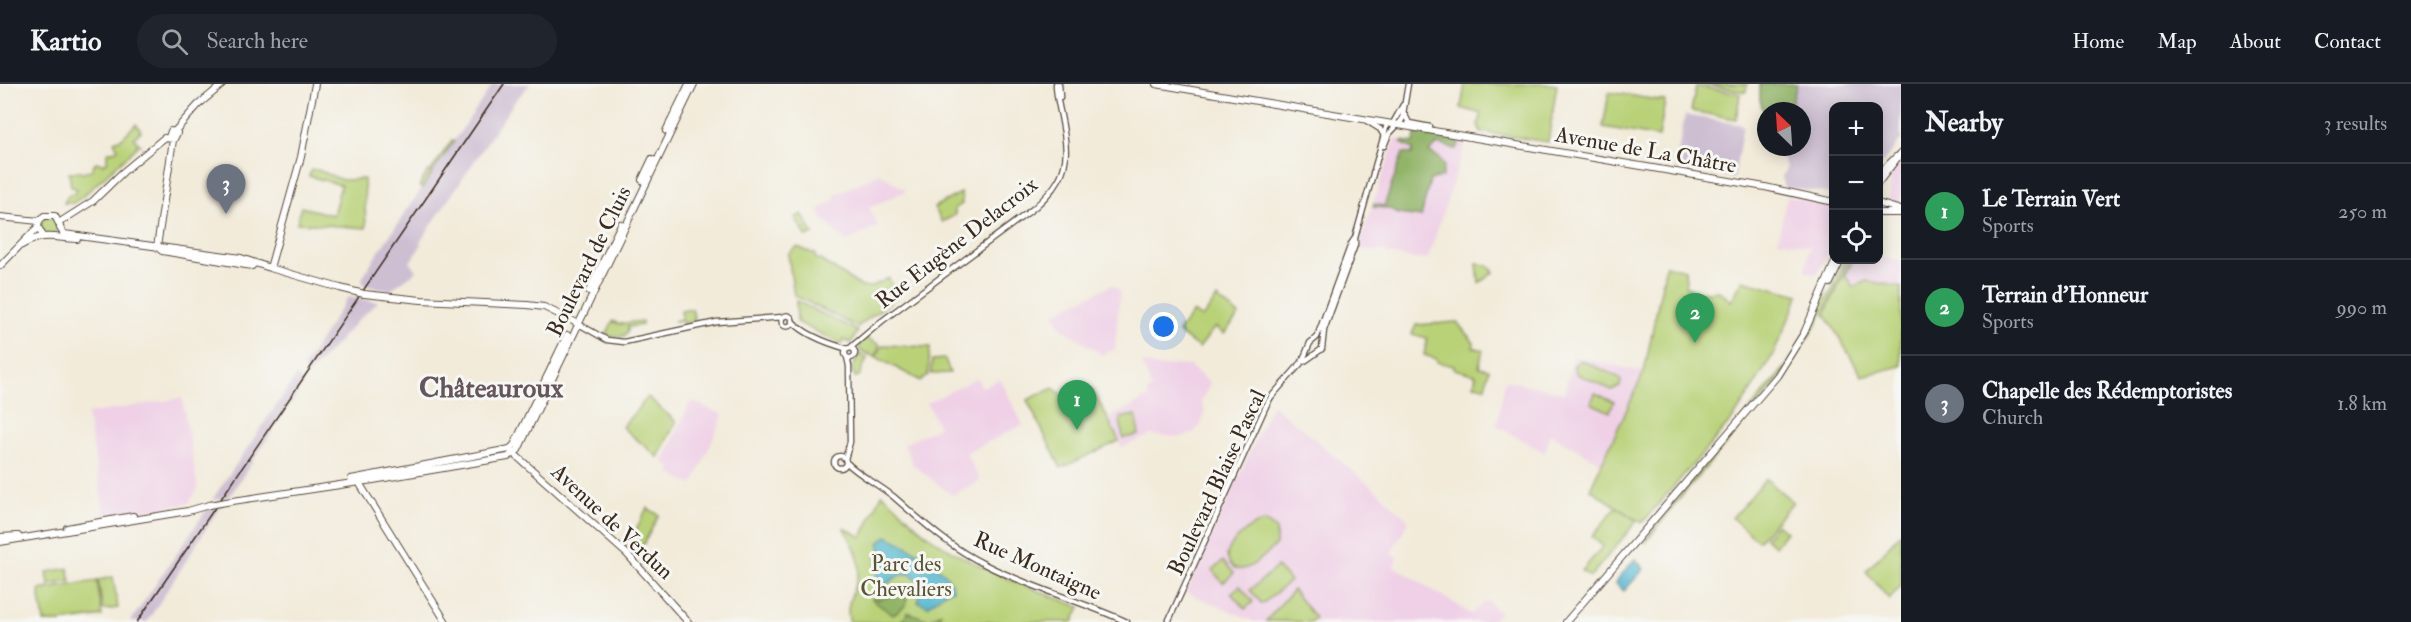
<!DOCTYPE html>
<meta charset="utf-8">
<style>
:root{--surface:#171b24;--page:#20242c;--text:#f1f3f6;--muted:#9ea1a6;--line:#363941;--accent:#d690ce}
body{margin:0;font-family:"IM FELL Double Pica",serif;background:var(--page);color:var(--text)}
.controls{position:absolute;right:18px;top:18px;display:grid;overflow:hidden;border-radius:12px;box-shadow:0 3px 15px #0003}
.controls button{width:54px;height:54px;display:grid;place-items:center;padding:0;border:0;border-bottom:2px solid var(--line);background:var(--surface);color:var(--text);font:30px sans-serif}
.compass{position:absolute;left:1757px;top:18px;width:54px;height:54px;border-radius:50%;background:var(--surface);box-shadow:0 3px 15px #0003;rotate:335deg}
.you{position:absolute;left:1164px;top:243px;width:21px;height:21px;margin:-15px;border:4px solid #fff;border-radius:50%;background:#1a73e8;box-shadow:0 0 0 9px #1a73e833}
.badge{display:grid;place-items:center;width:39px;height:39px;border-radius:50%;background:var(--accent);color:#fff;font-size:20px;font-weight:700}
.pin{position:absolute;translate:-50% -50px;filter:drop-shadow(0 2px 3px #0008)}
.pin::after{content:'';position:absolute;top:32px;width:21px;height:18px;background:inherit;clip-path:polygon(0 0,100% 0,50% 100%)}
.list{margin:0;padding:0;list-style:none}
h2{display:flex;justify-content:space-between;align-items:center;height:78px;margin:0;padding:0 24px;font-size:26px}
h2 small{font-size:20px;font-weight:400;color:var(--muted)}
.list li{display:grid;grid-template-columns:39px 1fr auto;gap:18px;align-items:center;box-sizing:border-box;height:96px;padding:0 24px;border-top:2px solid var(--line)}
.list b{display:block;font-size:22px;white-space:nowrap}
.list p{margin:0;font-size:20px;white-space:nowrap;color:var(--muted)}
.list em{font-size:20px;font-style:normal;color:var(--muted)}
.icon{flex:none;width:33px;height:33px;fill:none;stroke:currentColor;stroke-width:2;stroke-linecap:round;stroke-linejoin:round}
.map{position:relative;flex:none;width:1901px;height:538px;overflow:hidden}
header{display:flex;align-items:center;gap:36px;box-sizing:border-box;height:84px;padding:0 30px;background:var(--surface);border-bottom:2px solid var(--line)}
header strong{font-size:28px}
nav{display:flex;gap:33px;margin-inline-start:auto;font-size:21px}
.search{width:420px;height:54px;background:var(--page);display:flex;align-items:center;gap:15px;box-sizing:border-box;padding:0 21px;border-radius:33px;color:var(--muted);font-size:22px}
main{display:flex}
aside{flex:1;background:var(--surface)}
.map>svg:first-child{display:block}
.built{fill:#efd0e6}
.industrial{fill:#cdbed2}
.green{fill:#b9d278;stroke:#7a7e4b;stroke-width:1.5}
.forest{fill:#92b468;stroke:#666f43;stroke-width:1.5}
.water{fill:#4fb6cd;stroke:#457076;stroke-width:1.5}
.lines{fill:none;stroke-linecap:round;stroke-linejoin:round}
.minor-casing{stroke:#56473a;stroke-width:7}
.major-casing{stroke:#56473a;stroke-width:8}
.minor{stroke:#fff;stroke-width:4.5}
.major{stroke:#fff;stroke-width:6}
.rail{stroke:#3b2a1e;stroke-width:1.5}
.major-bridge-casing{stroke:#56473a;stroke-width:8;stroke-linecap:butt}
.major-bridge{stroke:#fff;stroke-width:6}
.labels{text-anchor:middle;stroke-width:6;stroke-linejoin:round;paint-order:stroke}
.street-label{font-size:22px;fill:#3b2a1e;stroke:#f6f6f2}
.park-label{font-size:22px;fill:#5a5434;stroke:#f6f6f2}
.district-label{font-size:28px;font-weight:bold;fill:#65555e;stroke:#f6f6f2}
</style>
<header>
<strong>Kartio</strong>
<div class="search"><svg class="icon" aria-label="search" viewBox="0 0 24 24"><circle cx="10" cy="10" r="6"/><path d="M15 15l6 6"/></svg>Search here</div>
<nav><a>Home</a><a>Map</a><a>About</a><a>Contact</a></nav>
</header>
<main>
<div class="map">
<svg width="1901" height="538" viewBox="0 0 1901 538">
<rect width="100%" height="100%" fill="#f6f6f2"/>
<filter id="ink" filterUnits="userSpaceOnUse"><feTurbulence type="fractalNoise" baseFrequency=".0167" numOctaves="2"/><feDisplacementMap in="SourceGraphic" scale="12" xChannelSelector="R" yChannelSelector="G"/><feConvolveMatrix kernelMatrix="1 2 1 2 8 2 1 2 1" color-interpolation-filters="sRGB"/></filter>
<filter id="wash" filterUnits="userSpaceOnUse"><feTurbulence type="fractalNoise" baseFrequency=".008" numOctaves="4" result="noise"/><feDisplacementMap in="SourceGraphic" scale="24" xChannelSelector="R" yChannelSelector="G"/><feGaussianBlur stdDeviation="1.35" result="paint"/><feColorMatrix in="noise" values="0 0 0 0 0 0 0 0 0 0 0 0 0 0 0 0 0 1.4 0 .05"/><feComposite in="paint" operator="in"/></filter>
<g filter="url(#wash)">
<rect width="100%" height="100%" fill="#f2ebda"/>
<!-- built -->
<path class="built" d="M1415 49 1466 58 1428 175H1414L1386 169 1384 166 1377 168 1358 164 1395 55 1413 59Z
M1901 78V120L1889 117 1892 89Z
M878 90H881L906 107 869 124 878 142 846 158 822 135 819 126 836 115 834 111Z
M1787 112 1833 122 1831 166 1816 190 1805 187 1810 162 1778 156Z
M1879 173 1901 177V203L1867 197 1851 203 1845 194 1853 176H1878Z
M1112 201 1120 207 1115 265 1102 271 1060 242 1054 229Z
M1574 273 1644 288 1603 380 1550 350 1545 369 1497 342 1505 296 1564 309Z
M1142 279 1159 283 1179 281 1190 282 1210 299 1201 319 1205 327 1201 341 1192 350 1180 353 1151 351 1122 363 1108 335 1149 313 1147 308 1152 305Z
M977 294 982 303 1000 295 1023 341 966 369 980 397 952 411 913 381 904 360 939 343 927 319Z
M182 314 198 405 189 419 105 433 87 330Z
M691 317 723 331 693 401 670 390 671 383 663 378Z
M1272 320 1384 413 1409 437 1391 469 1398 473 1394 482 1471 530 1487 516 1500 529 1490 538H1255L1186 508Z"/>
<!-- industrial -->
<path class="industrial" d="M493 0H530L515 17 420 158 422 160 410 178 417 187 390 206 364 201 362 195 369 182Z
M1794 0H1901V56L1879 83 1878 22H1834L1833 110 1784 103 1781 93 1786 85 1784 76 1771 63H1802V27H1770Z
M1685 31 1743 41 1734 94 1675 84Z
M348 213 378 218 360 234 307 292 303 283Z
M297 291 304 299 229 413 212 416Z
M220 423 147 538H130L207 425Z"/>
<!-- green -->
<path class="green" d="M1465 0H1557L1548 58 1481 48 1478 41 1482 30 1461 24Z
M1702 0H1747L1746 8Z
M1696 2 1740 10 1736 35 1691 27Z
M1609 8 1665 17 1659 53 1603 43Z
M136 40 141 47 134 54 140 61 136 60 137 63 82 113 73 119H64L69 110H74L77 105 71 102 69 89 78 87 83 89 91 86 96 78 103 80 107 78V69L118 65 114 57 122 54Z
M452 56 454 57 422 104 419 102 428 87 430 88Z
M311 86H318L342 96 364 95 366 144 297 139 301 123 333 131 341 101 309 92Z
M961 109 962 120 955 124V131L942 138 934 123Z
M802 130 813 150 807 153 795 134Z
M40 142a9 9 0 1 1 18 0a9 9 0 1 1-18 0Z
M797 163 815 170 816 175 820 176 862 203H870L889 194 897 213 857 243 794 211 788 170Z
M1845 176H1848C1815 262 1755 325 1697 394 1679 415 1662 437 1645 459L1654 442 1791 276 1822 219 1829 211Z
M1851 176H1853L1845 193 1850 197 1852 203 1867 197 1901 203V282L1862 292 1825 230Z
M1477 179 1488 182 1494 188 1479 199Z
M1666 181 1685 186 1686 201C1694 210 1708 208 1719 207L1731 217 1743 196 1799 211 1773 271 1735 332 1642 439 1590 405 1644 288Z
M1217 214 1239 231 1224 250 1215 243 1199 264 1178 248 1193 228 1202 234Z
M796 217 858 247 851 259 843 256 841 260 797 238Z
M692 225 695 237 683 240 682 237H674L682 235 681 227Z
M613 237 619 240 642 237V241L628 243V247L624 252 610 253 607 249Z
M1457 238 1474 259 1473 263 1483 266 1479 283 1489 285 1485 303 1474 301 1476 291 1454 285V282L1437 278V275L1424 271 1427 254 1412 250 1416 241Z
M866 254 880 261 875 273 859 266 861 258Z
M883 261 930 263 928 291 921 297 876 273Z
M859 270 867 274 859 292 855 293 852 285Z
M945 275 950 289 931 290 932 276Z
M1580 276 1617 292 1621 297 1620 302 1612 306 1577 290 1573 282Z
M1053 304 1067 314 1092 304 1119 357 1061 384 1027 316Z
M1595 309 1614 318 1610 328 1591 319Z
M648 313 676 338 658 373 622 343Z
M1136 331 1139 351 1123 354 1120 334Z
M1766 395 1793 418 1758 457 1732 434Z
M882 410C900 423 913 441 930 453 976 485 1029 503 1080 523L1073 538H850C843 521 857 503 859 486 861 471 850 456 844 444L862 453Z
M1616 423 1637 437 1590 493 1582 487 1603 462 1592 453Z
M647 424 659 431 636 474 626 465Z
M1266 438 1276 445V461C1264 472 1237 502 1227 473 1227 459 1252 438 1266 438Z
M1777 440 1786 448 1775 462 1765 454Z
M1901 449V502L1889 515 1866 487Z
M1223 477 1234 489 1223 499 1212 486Z
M1277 483 1290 497 1262 520 1250 506Z
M68 484 71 497 49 501 47 488Z
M113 493 118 524 103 526 98 496Z
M97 497 102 532 60 538H44L39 506Z
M1240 502 1253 518 1245 525 1231 509Z
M1293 506 1315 534 1310 538 1266 537Z"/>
<!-- forest -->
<path class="forest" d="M1760 0H1797L1789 27H1766V36L1760 16Z
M1415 49 1458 57 1459 60 1456 65 1438 60 1429 68 1438 73 1444 81 1442 93 1430 96 1421 133 1398 130 1389 124 1373 123 1374 120 1384 122 1403 69 1412 70 1413 65 1401 59 1402 57 1414 59Z
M899 503H904L907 507 906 521 893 531C886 525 879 522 872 515V514C886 518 889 511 899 503Z
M907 528 929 536 941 529 939 535 943 537 898 538 905 534Z"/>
<!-- water -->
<path class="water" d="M887 452C904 460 953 486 953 506L946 508 928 522 918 518 920 499 911 490 900 491 882 503 877 501V471L881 465 879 459Z
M1635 475 1644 485 1624 507 1615 499Z"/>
</g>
<g filter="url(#ink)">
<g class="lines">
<defs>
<path id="minor" d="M1059 0 1060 13
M1405 31 1409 39 1430 43
M1367 37 1380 45 1384 52
M1392 41 1403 21
M1384 62 1389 50 1402 36 1408 0
M781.5 237a5.5 5.5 0 1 1 11 0a5.5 5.5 0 1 1-11 0Z
M792 237C805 251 830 260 848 265
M577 239 607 256 624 258 717 238 783 233
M845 269a5 5 0 1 1 10 0a5 5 0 1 1-10 0Z
M850 264 882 237 1034 124C1069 92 1070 77 1061 32 1059 22 1056 11 1056 0
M1305 277 1322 265 1324 246 1355 161V154L1387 40
M834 378a6 6 0 1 1 12 0a6 6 0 1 1-12 0Z
M845 375 850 358 849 282 847 273
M846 378C860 392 878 400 894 413 925 440 948 462 986 481 1031 504 1081 517 1127 538
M1168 538 1266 322 1271 313 1302 278 1310 259 1317 253 1351 160 1355 154"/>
<path id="major" d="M1156 0 1765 103 1834 118
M175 47 198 21 223 0
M666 47 689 0
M1878 91 1896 73
M642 96 652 75
M1878 99 1901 69
M1878 119 1901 126
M1878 129H1901
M0 133 39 137
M60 138 93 117 123 88 164 54 174 55 177 49 171 47 169 53
M60 144 64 150 241 174 270 184 340 204
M43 152 38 143 39 137 44 132H55L60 142
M22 161C44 148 54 154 77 155
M157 163 173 56
M157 163 162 167 252 182 255 179
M0 182 38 143
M270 184 301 73 315 0
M1830 199 1841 176
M589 207 621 140
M364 210 421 216 527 221 544 223 577 239
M510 365 514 361 567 251
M512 368 627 470 688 538
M351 395 510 365
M358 397 446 538
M226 418 373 396 508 373 518 366 694 0
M67 444 133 432
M0 453 18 452
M0 458 188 427 209 421
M1566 538 1777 292 1804 249 1836 176"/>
</defs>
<!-- minor casing -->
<use href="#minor" class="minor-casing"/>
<!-- major casing -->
<use href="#major" class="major-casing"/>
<!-- minor -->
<use href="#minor" class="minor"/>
<!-- major -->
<use href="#major" class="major"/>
<!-- rail -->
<path class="rail" d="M137 538 504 0"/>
<defs>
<path id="major-bridge" d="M340 204 364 210
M209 421 226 418"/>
</defs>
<!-- major-bridge casing -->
<use href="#major-bridge" class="major-bridge-casing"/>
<!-- major-bridge -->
<use href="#major-bridge" class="major-bridge"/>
</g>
</g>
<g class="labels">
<!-- street labels -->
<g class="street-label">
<text transform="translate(1646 65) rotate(10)" y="8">Avenue de La Châtre</text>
<text transform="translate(956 158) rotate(-38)" y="8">Rue Eugène Delacroix</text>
<text transform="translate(588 177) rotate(-64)" y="8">Boulevard de Cluis</text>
<text transform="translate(1216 398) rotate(-65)" y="8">Boulevard Blaise Pascal</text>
<text transform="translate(613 437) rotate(43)" y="8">Avenue de Verdun</text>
<text transform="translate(1038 481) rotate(24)" y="8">Rue Montaigne</text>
</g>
<!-- park labels -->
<g class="park-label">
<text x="906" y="487">Parc des<tspan x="906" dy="25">Chevaliers</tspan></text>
</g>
<!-- district labels -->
<g class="district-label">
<text x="491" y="313">Châteauroux</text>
</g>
</g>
</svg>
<div class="controls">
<button>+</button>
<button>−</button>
<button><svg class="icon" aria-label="locate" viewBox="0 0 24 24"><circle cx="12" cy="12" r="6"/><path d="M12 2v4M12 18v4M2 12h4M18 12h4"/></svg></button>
</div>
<svg class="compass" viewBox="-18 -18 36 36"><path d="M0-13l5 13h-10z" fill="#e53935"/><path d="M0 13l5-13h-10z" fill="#9ea1a6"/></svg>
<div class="you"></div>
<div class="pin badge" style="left:1077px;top:346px;background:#2e9e5b">1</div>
<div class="pin badge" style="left:1695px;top:259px;background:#2e9e5b">2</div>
<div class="pin badge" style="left:226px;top:130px;background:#6b7280">3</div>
</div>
<aside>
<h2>Nearby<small>3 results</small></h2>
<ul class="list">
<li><span class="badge" style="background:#2e9e5b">1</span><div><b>Le Terrain Vert</b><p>Sports</p></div><em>250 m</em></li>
<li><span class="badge" style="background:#2e9e5b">2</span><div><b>Terrain d'Honneur</b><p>Sports</p></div><em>990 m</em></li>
<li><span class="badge" style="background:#6b7280">3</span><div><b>Chapelle des Rédemptoristes</b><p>Church</p></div><em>1.8 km</em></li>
</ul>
</aside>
</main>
